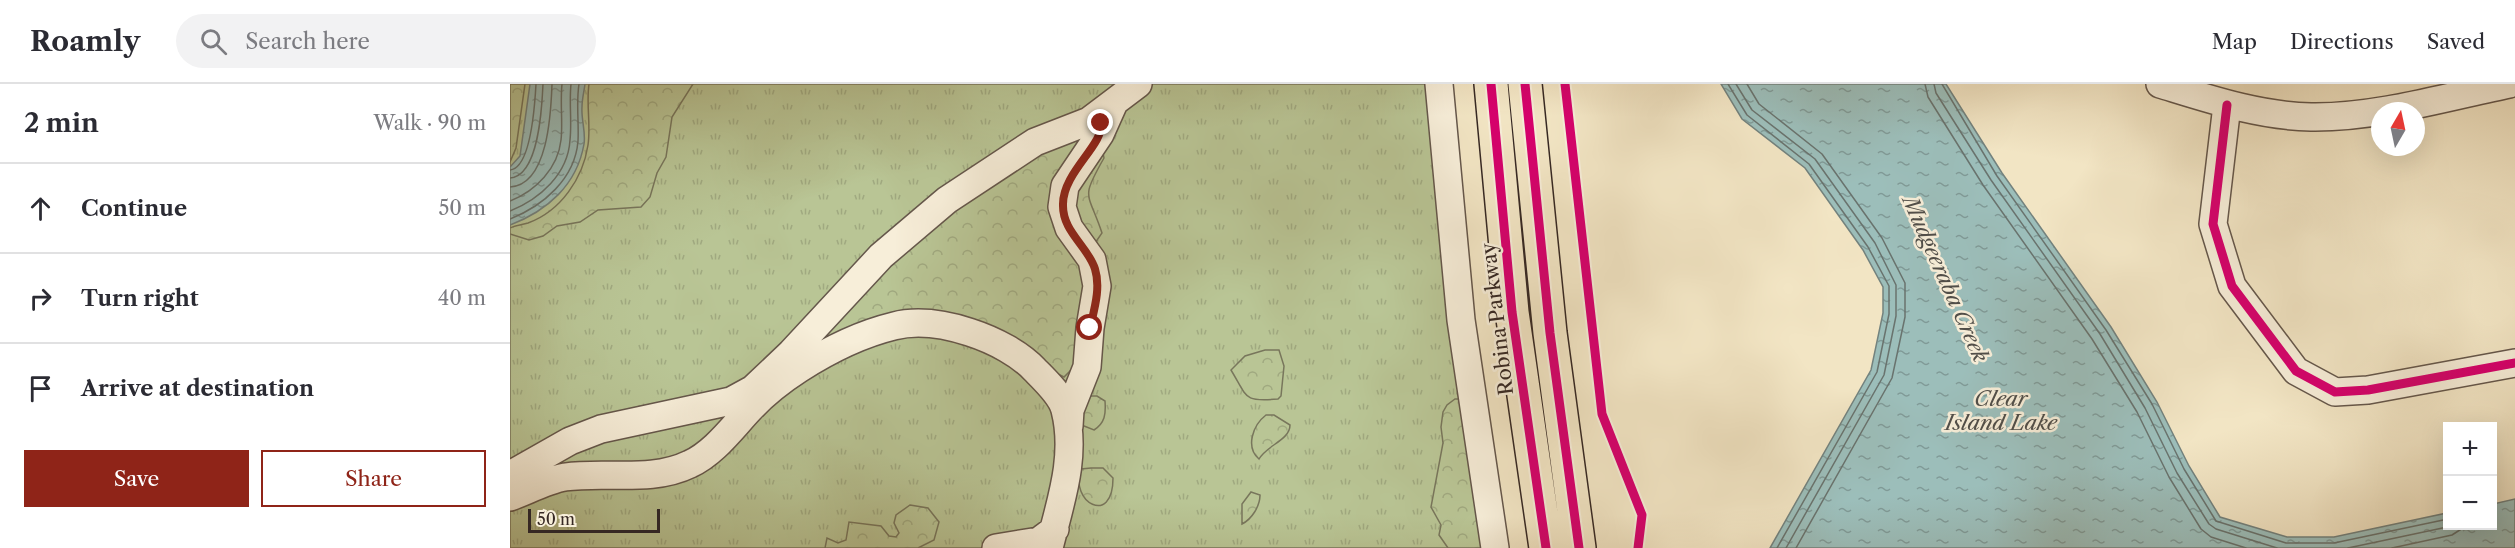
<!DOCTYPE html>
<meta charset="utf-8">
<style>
:root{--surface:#fff;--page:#f2f2f3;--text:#2b2b33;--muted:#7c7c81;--line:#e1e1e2;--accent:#8f2418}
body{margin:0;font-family:"Libre Caslon Text",serif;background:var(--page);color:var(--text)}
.controls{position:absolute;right:18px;bottom:18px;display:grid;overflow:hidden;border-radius:0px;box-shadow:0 6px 24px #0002}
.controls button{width:54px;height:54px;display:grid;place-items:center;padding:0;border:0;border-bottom:2px solid var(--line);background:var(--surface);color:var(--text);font:30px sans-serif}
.compass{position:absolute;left:1861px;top:18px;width:54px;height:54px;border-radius:50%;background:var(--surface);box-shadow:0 6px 24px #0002;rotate:9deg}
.scale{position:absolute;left:18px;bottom:15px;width:132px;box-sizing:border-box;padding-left:6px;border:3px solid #362823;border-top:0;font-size:16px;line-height:21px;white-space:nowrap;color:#362823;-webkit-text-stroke:4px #f7eed9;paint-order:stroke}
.stop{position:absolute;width:18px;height:18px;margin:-14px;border:4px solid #8f2418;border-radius:50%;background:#fff}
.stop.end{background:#8f2418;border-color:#fff;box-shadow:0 2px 6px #0008}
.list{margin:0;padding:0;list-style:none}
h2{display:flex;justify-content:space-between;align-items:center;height:78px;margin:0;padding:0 24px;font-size:26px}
h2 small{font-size:20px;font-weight:400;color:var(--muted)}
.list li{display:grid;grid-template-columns:39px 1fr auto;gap:18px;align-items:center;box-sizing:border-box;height:90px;padding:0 24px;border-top:2px solid var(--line)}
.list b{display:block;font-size:22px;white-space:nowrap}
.list em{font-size:20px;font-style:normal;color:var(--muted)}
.actions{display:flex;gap:12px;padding:18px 24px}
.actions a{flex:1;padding:14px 0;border:2px solid var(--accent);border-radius:0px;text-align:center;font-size:21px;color:var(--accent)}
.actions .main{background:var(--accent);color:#fff}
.icon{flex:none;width:33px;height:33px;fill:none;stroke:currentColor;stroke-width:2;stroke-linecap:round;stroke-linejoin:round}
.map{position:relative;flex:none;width:2005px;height:464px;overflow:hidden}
header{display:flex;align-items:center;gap:36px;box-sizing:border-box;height:84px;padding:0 30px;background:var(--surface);border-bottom:2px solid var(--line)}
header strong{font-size:28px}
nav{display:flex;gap:33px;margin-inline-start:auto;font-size:21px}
.search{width:420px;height:54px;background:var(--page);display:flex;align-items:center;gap:15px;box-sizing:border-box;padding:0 21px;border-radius:33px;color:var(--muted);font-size:22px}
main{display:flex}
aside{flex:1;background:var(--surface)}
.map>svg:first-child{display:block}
.grass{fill:url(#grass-tufts);stroke:#78765c;stroke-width:1.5}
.forest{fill:url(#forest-crowns);stroke:#78765c;stroke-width:1.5}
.water{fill:url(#water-ripples);stroke:#73827e;stroke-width:1.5}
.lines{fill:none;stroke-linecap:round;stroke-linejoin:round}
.shore{stroke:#69736e;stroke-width:1.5}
.minor-casing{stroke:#65574b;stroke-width:30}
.major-casing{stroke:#362823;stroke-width:36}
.minor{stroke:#f7eed9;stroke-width:27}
.major{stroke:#f2e5c4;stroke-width:33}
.cycleway-casing{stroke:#f7eed9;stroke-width:13}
.cycleway{stroke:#d6006c;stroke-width:9}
.route{stroke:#8f2418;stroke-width:8}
.labels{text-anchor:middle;stroke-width:5;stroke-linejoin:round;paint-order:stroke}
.street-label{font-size:20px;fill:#362823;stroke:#f7eed9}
.water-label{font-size:21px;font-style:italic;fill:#504e49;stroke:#f7eed9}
</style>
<header>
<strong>Roamly</strong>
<div class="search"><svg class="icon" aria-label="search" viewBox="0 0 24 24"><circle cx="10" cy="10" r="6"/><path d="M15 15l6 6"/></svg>Search here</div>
<nav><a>Map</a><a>Directions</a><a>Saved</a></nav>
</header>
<main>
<aside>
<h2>2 min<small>Walk · 90 m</small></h2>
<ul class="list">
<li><svg class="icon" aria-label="ahead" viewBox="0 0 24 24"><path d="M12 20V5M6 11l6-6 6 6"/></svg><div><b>Continue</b></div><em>50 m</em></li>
<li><svg class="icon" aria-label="right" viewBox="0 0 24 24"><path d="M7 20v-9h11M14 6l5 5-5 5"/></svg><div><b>Turn right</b></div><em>40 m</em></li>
<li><svg class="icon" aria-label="arrive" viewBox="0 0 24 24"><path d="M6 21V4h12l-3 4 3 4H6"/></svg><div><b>Arrive at destination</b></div></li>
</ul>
<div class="actions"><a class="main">Save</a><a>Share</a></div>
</aside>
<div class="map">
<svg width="2005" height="464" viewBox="0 0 2005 464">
<defs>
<pattern id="grass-tufts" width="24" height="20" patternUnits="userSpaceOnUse" patternTransform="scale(1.5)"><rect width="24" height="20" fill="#b9c595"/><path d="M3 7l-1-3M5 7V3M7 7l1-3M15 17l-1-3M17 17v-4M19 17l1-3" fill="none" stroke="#a0a980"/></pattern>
<pattern id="forest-crowns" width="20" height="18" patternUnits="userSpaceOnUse" patternTransform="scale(1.5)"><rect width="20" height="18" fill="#b9c595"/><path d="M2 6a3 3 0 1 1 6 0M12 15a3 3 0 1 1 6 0" fill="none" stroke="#a0a980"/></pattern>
<pattern id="water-ripples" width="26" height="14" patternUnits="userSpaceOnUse" patternTransform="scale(1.5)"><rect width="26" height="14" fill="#9cbeba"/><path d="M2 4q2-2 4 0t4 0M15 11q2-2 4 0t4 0" fill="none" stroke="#809a97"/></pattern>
</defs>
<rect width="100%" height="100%" fill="#f2e5c4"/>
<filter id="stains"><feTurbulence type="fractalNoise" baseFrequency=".00333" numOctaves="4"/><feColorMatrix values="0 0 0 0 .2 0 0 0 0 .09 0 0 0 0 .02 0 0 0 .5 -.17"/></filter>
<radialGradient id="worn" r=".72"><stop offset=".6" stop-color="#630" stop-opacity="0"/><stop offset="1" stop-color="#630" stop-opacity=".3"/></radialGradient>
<!-- grass -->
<path class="grass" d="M0 0H924L971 464H0Z"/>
<!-- forest -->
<path class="forest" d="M0 0H15L6 64 0 78Z
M79 0H183L162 33 156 73 147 89 140 113 131 123 88 126 70 138 47 142 33 152 19 156 0 150V144C6 141 12 141 18 139 51 127 73 94 78 61 81 41 76 20 79 0Z
M560 47 593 69 594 74C570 116 578 107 592 149L583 162V203L563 284 554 293 544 288 540 281 442 239 318 261 307 255 393 156Z
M755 266H769L774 282 771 312 768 315C733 318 738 314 721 286L735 272Z
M580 312H587L595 317C596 330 595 339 584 346L569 340Z
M945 315H957L980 464H938L929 451 931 441 921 423 933 359 931 343 933 328 937 321Z
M756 331H764L780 341C780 356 757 361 749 375 735 363 743 341 756 331Z
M581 384H593L603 394C603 443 559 418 571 385Z
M741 408 750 411C750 422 742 435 732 440V420Z
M400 421 418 424 429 438 424 456 408 464H315L317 454 328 459 336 456 339 438 371 442 379 452 386 453 389 449 384 439 386 431Z"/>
<!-- water -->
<path class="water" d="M20 0H75C74 8 72 15 72 23 71 35 76 48 74 60 67 101 37 127 0 141V83L10 72Z
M1211 0H1436L1492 89 1601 243 1647 318 1679 382 1710 433 1777 453H1824L1937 429 1938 442H1982L1983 420 2005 415V464H1260L1361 286 1373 229V203L1353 166 1295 84 1232 35Z"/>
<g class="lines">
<!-- shore -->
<path class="shore" d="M1218 0 1237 31 1299 80 1358 163 1379 202V230L1367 288 1267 464
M1226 0 1242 26 1305 75 1365 159 1386 201V232L1374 291 1276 464
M1237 0 1249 20 1312 70 1372 154 1395 199V233L1382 294 1286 464
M1415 0 1418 13 1473 101 1582 255 1627 328 1659 393 1691 445 1701 453 1736 464
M1424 0 1426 9 1481 96 1590 250 1635 324 1667 389 1699 440 1706 445 1767 464
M1432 0 1487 92 1596 246 1642 320 1674 385 1706 437 1776 459H1824L1938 435
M0 86C21 84 25 18 26 0
M0 94C29 92 32 23 33 0
M0 103C38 101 41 29 42 0
M0 117C26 107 48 84 51 56 53 38 50 20 52 0
M0 127C30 115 58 90 60 56 62 37 59 19 61 0
M0 135C33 122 65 95 68 57 69 38 66 19 69 0
M1838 464 1942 442
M1882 464 1942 451 1956 442"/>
<defs>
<path id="minor" d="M929 0 951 236 985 464
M1650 0C1699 15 1749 32 1801 33 1865 34 1937 13 1999 0
M1717 21 1703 140 1722 202 1786 287 1825 308 1858 306 2005 279
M559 342 560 326 577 283 580 244 587 202 582 176 559 144 552 123 555 102 590 50 603 21
M0 391 60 357 91 345 221 317 243 305 281 269 371 172 437 116 525 58 579 37 628 0
M0 413C17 407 37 396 55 393 97 387 141 399 180 380 204 369 222 344 240 325 254 310 272 296 289 285 317 267 351 250 384 242 427 231 496 255 525 286 535 296 552 312 555 326 567 373 550 419 539 464
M486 464 529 457 545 445"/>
<path id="major" d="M981 0 1002 228 1036 464
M1015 0 1040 249 1069 464"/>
</defs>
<!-- minor casing -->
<use href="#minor" class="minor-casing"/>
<!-- major casing -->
<use href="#major" class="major-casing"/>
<!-- minor -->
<use href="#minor" class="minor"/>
<!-- major -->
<use href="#major" class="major"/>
<defs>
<path id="cycleway" d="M981 0 1002 228 1036 464
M1015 0 1040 249 1069 464
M1055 0 1092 330 1132 431 1128 464
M1717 21 1703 140 1722 202 1786 287 1825 308 1858 306 2005 279"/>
</defs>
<!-- cycleway casing -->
<use href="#cycleway" class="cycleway-casing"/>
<!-- cycleway -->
<use href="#cycleway" class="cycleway"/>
</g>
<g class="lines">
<!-- route -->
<path class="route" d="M580 244C584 226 591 204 585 185 578 162 552 148 553 120 553 88 594 61 591 39"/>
</g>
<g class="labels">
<!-- street labels -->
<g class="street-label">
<text transform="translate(987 235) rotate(-97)" y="7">Robina Parkway</text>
</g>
<!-- water labels -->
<g class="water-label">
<text transform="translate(1435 195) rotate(66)" y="7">Mudgeeraba Creek</text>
<text x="1491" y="322">Clear<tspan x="1491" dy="24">Island Lake</tspan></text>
</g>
</g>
<rect width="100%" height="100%" filter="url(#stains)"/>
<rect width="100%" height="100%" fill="url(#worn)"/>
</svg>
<div class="controls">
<button>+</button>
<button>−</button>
</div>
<svg class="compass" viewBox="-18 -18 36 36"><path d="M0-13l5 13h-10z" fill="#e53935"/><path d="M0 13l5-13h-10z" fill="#7c7c81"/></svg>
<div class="scale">50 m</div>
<div class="stop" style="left:580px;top:244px"></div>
<div class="stop end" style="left:591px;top:39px"></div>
</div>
</main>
